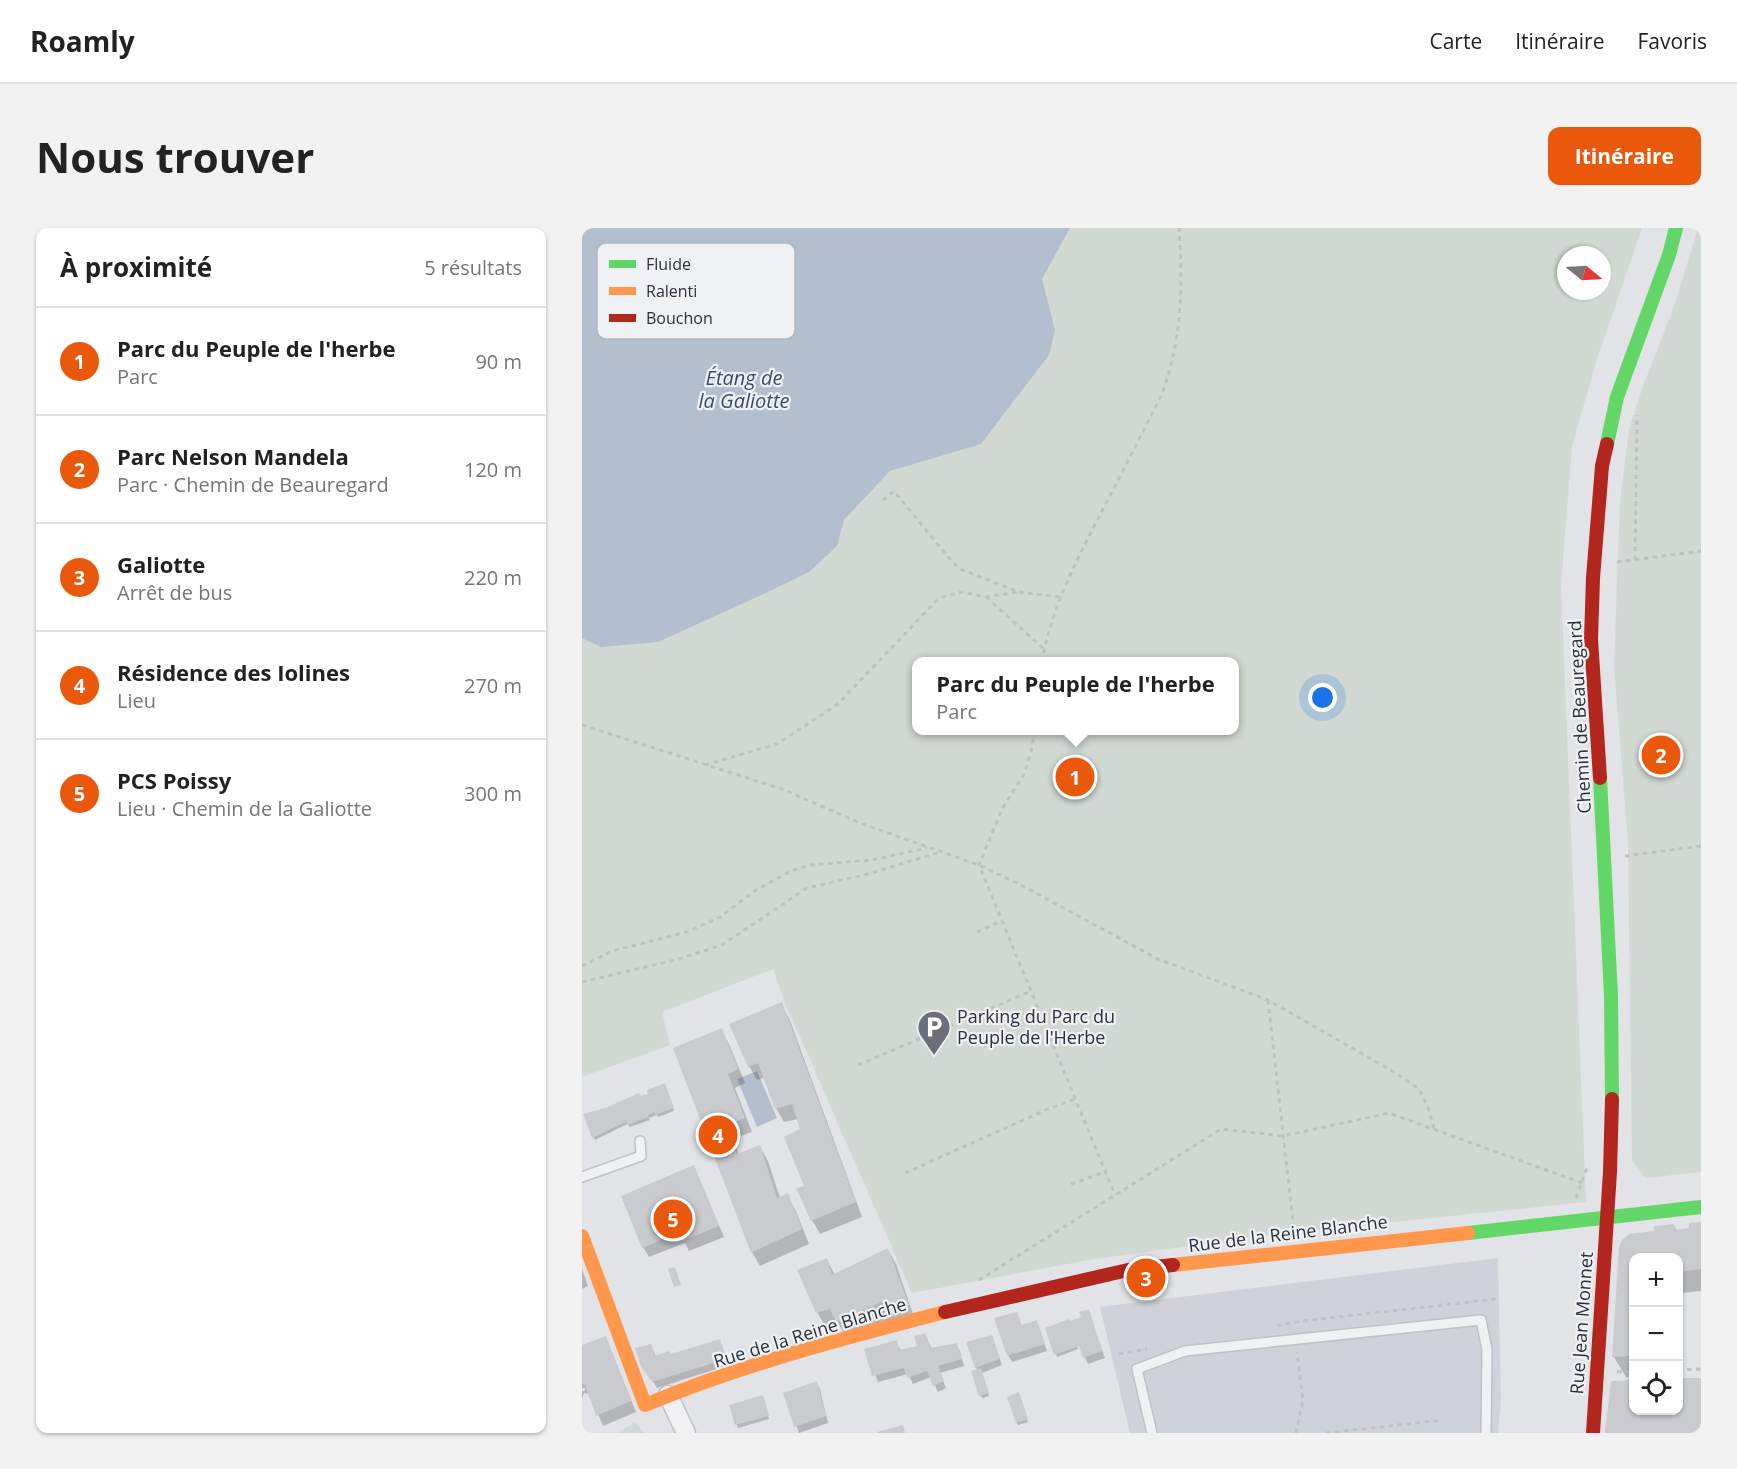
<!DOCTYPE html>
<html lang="fr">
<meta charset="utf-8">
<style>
:root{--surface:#fff;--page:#f2f2f2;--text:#222;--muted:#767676;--line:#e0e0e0;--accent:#ea580c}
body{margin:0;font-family:"Open Sans",sans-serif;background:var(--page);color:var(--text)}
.controls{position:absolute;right:18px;bottom:18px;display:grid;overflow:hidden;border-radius:12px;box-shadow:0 2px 4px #0004}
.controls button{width:54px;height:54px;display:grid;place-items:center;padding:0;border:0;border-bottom:2px solid var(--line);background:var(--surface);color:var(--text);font:30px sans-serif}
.compass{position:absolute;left:975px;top:18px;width:54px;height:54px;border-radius:50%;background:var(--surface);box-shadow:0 2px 4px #0004;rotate:108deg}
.you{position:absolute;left:741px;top:470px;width:21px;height:21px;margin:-15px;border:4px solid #fff;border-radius:50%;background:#1a73e8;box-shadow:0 0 0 9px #1a73e833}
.badge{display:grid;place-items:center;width:39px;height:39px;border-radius:50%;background:var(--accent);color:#fff;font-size:20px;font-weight:700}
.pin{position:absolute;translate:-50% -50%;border:3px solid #fff;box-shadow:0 2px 6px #0006}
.popup{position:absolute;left:330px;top:429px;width:327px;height:78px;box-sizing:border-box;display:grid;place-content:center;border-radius:12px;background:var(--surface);filter:drop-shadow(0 2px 4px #0005);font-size:20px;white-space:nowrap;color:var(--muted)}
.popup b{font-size:22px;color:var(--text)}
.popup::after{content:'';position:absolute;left:50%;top:100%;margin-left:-12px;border:12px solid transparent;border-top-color:var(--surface)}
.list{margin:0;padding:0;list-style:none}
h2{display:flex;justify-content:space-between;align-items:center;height:78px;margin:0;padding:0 24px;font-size:26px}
h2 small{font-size:20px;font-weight:400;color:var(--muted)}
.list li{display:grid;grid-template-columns:39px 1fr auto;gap:18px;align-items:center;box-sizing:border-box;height:108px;padding:0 24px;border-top:2px solid var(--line)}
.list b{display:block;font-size:22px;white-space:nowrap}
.list p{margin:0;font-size:20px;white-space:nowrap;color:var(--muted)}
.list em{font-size:20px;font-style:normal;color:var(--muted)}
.icon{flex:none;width:33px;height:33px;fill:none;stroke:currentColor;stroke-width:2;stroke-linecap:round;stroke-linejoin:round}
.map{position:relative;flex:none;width:1119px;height:1205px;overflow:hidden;border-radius:12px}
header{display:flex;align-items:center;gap:36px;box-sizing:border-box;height:84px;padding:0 30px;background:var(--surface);border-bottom:2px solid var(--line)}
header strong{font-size:28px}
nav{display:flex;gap:33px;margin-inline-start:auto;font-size:21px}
.intro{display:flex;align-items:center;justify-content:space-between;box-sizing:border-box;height:144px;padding:0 36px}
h1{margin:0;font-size:42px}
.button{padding:15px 27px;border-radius:12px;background:var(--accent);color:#fff;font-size:21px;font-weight:700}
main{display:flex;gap:36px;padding:0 36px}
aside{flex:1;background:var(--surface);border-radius:12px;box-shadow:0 2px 4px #0004}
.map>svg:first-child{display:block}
.built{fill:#d0d2d9}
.green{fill:#d1d9d2;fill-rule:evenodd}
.water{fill:#b3bece}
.shadow{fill:#0003}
.building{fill:#cacbce}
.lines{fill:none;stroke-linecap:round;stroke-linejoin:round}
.lane-casing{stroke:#c0c1c4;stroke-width:12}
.street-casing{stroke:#c0c1c4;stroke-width:21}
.path{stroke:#c0c1c6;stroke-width:3;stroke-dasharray:4.5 4.5;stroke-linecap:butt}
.lane{stroke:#f0f1f3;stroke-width:9}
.street{stroke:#f0f1f3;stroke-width:18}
.fast{stroke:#63d668;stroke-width:14}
.slow{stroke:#ff974d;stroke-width:14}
.jam{stroke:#b3261e;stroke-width:14}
.labels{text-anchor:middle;stroke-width:4.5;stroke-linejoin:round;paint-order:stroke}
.street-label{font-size:18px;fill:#2a303d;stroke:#eff1f5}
.poi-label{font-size:18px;fill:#2a303d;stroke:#eff1f5;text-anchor:start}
.water-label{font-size:20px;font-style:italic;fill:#394c6c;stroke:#eff1f5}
.key{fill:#eff1f5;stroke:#b4b7be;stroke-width:1.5}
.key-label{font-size:16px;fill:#2a303d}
</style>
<header>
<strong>Roamly</strong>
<nav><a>Carte</a><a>Itinéraire</a><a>Favoris</a></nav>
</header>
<div class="intro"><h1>Nous trouver</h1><a class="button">Itinéraire</a></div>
<main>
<aside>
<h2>À proximité<small>5 résultats</small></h2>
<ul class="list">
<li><span class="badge">1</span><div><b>Parc du Peuple de l'herbe</b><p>Parc</p></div><em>90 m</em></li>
<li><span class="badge">2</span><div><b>Parc Nelson Mandela</b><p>Parc · Chemin de Beauregard</p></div><em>120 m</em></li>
<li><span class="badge">3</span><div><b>Galiotte</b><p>Arrêt de bus</p></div><em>220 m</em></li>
<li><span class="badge">4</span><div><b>Résidence des Iolines</b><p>Lieu</p></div><em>270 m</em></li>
<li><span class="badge">5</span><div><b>PCS Poissy</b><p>Lieu · Chemin de la Galiotte</p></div><em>300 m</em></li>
</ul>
</aside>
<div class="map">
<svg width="1119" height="1205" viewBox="0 0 1119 1205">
<rect width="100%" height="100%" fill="#e1e3e6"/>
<!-- built -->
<path class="built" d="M916 1030 919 1174 916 1205H548L518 1079Z"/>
<!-- green -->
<path class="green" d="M0 0H1060L1015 131 990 218 979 357 1004 974 677 1008 507 1032 330 1065 201 770 191 741 80 784 88 817 0 849ZM984 27H1020V63H984ZM334 434H652V502H334Z
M1116 0H1119V944L1064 950 1050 933 1046 615 1032 438 1038 274 1047 202 1061 158 1092 79Z
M53 1194 63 1205H34H35Z"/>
<!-- water -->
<path class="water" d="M0 0H488L460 51 473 102 467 127 399 216 308 243 262 292 255 318 227 344 188 363 76 414 19 419 0 410Z
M175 843 195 890 175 899 155 851Z"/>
<!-- shadow -->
<path class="shadow" d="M199 776 207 790 280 989 238 1006 230 992 224 959 220 902 216 891 202 894 194 880 183 849 175 852 167 838Z
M139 802 147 816 163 855 153 860 170 904 151 911 157 927 178 919 186 933 198 970 205 967 213 981 227 1016 178 1038 170 1024 93 821Z
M84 860 92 883 76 889 75 887 67 890 68 892 48 899 46 896 39 899 13 912 12 909 59 870Z
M112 939 142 1009 107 1023 103 1015 67 1029 61 1019Z
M1119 995V1063L1099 1065 1096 1090V1030H1052V1149H1044L1032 1129 1039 1019 1092 998 1095 1003 1109 1002Z
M306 1022 314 1036 333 1092 263 1107 256 1095 243 1098 235 1084 245 1032 253 1047Z
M0 1041 6 1058 0 1061Z
M506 1083 523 1130 506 1136 493 1104 491 1105 496 1121 475 1129 474 1126 488 1095 500 1090Z
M454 1094 465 1123 430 1134 426 1127Z
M343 1106 350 1121 374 1117 378 1123 382 1138 358 1145 364 1160 356 1164 349 1149 331 1156 326 1146 296 1154 284 1122 314 1114 319 1123 337 1119Z
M410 1108 420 1137 400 1145 407 1168 400 1170 391 1144 396 1143 394 1139Z
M24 1110 54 1184 21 1198 8 1166 2 1165 0 1171V1163H3V1160H0V1119Z
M138 1113 147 1137 75 1160 61 1137 69 1117 74 1129 89 1128Z
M234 1155 238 1161 246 1195 217 1205 203 1165Z
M438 1169 446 1194 436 1197 435 1195Z
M182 1171 187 1191 156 1200 149 1178Z"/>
<!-- building -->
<path class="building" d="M200 774 274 974 229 993 214 960 222 958 202 909 218 901 210 876 193 881 176 835 166 839 147 796Z
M140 800 156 841 146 846 163 890 144 897 155 926 178 917 195 970 206 965 220 1001 169 1025 91 820Z
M83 855 92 880 73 887 72 884 66 887 67 889 45 897 44 894 37 897 10 910 1 886 23 880 57 865 59 868 66 866 65 862Z
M112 937 137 998 100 1013 96 1005 60 1020 39 968Z
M1119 994V1041L1096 1044V1030H1052V1128L1030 1129 1037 1019 1040 1012 1048 1006 1072 1003V998L1092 996 1093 1002 1107 1000V995Z
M306 1020 327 1077 306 1086 300 1074 254 1094 248 1081 234 1085 215 1042 245 1030 250 1047Z
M93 1039 99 1057 92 1059 86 1041Z
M507 1081 520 1123 501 1130 497 1118 472 1127 463 1100 487 1091 488 1093 499 1089 497 1084Z
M435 1084 440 1097 455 1092 463 1116 425 1128 412 1090Z
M343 1105 349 1120 375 1115 380 1131 356 1138 362 1153 351 1158 345 1143 325 1150 322 1140 290 1148 282 1121 315 1112 317 1122 335 1118 332 1108Z
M410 1107 418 1131 393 1140 384 1114Z
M24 1108 49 1173 14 1188 3 1157 0 1156V1117Z
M138 1111 144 1131 70 1154 59 1138 53 1120 69 1116 73 1128 87 1123 89 1126Z
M399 1140 407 1165 397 1168 389 1143Z
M1096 1150H1119V1205H1023L1029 1153 1052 1152V1182H1096Z
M235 1153 244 1188 212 1199 201 1165Z
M437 1164 446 1191 434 1195 425 1169Z
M181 1167 187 1188 153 1197 147 1177Z
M321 1197 323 1205H296L295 1204Z"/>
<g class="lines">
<defs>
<path id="lane" d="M0 949 59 928 58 913
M570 1205 555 1141 603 1123 899 1092 905 1122 904 1205"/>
<path id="street" d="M86 1167 104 1205"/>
</defs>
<!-- lane casing -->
<use href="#lane" class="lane-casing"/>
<!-- street casing -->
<use href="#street" class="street-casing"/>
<!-- path -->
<path class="path" d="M301 272 312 263 367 330 378 341 437 364 479 369
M1053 332 1055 187
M1035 334 1119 323
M404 369 462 421
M460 434C469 379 497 328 522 279 542 241 562 202 581 164 600 107 601 59 597 0
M0 497 200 561 278 595 397 637 439 657 576 731 686 772 812 844 837 861 846 879 852 901
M453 502 449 524 442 546 420 581 397 637 533 967
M123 537 195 516 256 476 357 370 380 364 404 369 437 364
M1043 628 1119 618
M395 704 420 693
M0 738 30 723 105 704 138 689 174 662 209 643 229 637 290 632 345 620
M0 754 97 731 140 717 225 660 286 646 358 624
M686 772 712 1003
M276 837 449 763
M323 945 466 881 493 871
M489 956 523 944
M994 970 1005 940
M397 1052 639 901 701 908 807 885 1000 955
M695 1098 712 1094 914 1071
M537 1126 565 1121
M1096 1142 1119 1141
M1035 1144 1052 1143
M714 1205 721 1172 715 1124
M744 1205 860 1192"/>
<!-- lane -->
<use href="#lane" class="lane"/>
<!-- street -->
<use href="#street" class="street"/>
<!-- fast -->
<path class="fast" d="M1025 216 1035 169 1087 27 1094 0
M1018 550 1029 768 1030 871
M886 1005 1119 979"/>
<!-- slow -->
<path class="slow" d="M0 1008 63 1177C159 1137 262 1110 363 1084
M591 1037 886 1005"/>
<!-- jam -->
<path class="jam" d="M1018 550 1009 411 1011 350 1020 238 1025 216
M363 1084 546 1042 591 1037
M1011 1205 1028 944 1030 871"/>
</g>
<!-- icons -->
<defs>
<symbol id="parking-pin" viewBox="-11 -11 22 30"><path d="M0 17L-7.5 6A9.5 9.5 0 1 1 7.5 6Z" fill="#6a6f78" stroke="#eff1f5"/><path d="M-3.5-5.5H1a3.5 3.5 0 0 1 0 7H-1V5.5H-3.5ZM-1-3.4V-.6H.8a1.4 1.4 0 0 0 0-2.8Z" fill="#fff"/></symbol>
</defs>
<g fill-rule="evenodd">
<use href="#parking-pin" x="333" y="780" width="38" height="52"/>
</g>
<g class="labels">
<!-- street labels -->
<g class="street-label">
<text transform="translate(998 489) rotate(-93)" y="6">Chemin de Beauregard</text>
<text transform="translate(706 1006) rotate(-7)" y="6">Rue de la Reine Blanche</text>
<text transform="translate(1000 1095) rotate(-86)" y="6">Rue Jean Monnet</text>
<text transform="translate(228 1105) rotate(-17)" y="6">Rue de la Reine Blanche</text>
</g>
<!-- poi labels -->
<g class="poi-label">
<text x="375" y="795">Parking du Parc du<tspan x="375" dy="21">Peuple de l'Herbe</tspan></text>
</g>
<!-- water labels -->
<g class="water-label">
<text x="162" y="157">Étang de<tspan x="162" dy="23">la Galiotte</tspan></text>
</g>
</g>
<!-- legend -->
<rect x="15" y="15" width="198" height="96" rx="9" class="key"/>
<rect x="27" y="32" width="27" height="8" fill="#63d668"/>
<rect x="27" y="59" width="27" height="8" fill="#ff974d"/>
<rect x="27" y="86" width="27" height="8" fill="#b3261e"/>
<g class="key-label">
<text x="64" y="42">Fluide</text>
<text x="64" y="69">Ralenti</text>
<text x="64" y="96">Bouchon</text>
</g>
</svg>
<div class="controls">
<button>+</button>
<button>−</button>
<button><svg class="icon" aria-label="locate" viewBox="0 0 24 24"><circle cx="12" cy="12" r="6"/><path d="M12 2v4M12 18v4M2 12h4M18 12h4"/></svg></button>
</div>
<svg class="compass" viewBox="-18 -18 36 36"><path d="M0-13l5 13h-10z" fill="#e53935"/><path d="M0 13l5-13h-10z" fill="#767676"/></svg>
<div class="you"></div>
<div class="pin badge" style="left:493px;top:549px">1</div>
<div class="popup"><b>Parc du Peuple de l'herbe</b>Parc</div>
<div class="pin badge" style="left:1079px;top:527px">2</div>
<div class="pin badge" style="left:564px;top:1050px">3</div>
<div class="pin badge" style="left:136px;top:907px">4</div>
<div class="pin badge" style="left:91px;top:991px">5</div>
</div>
</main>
